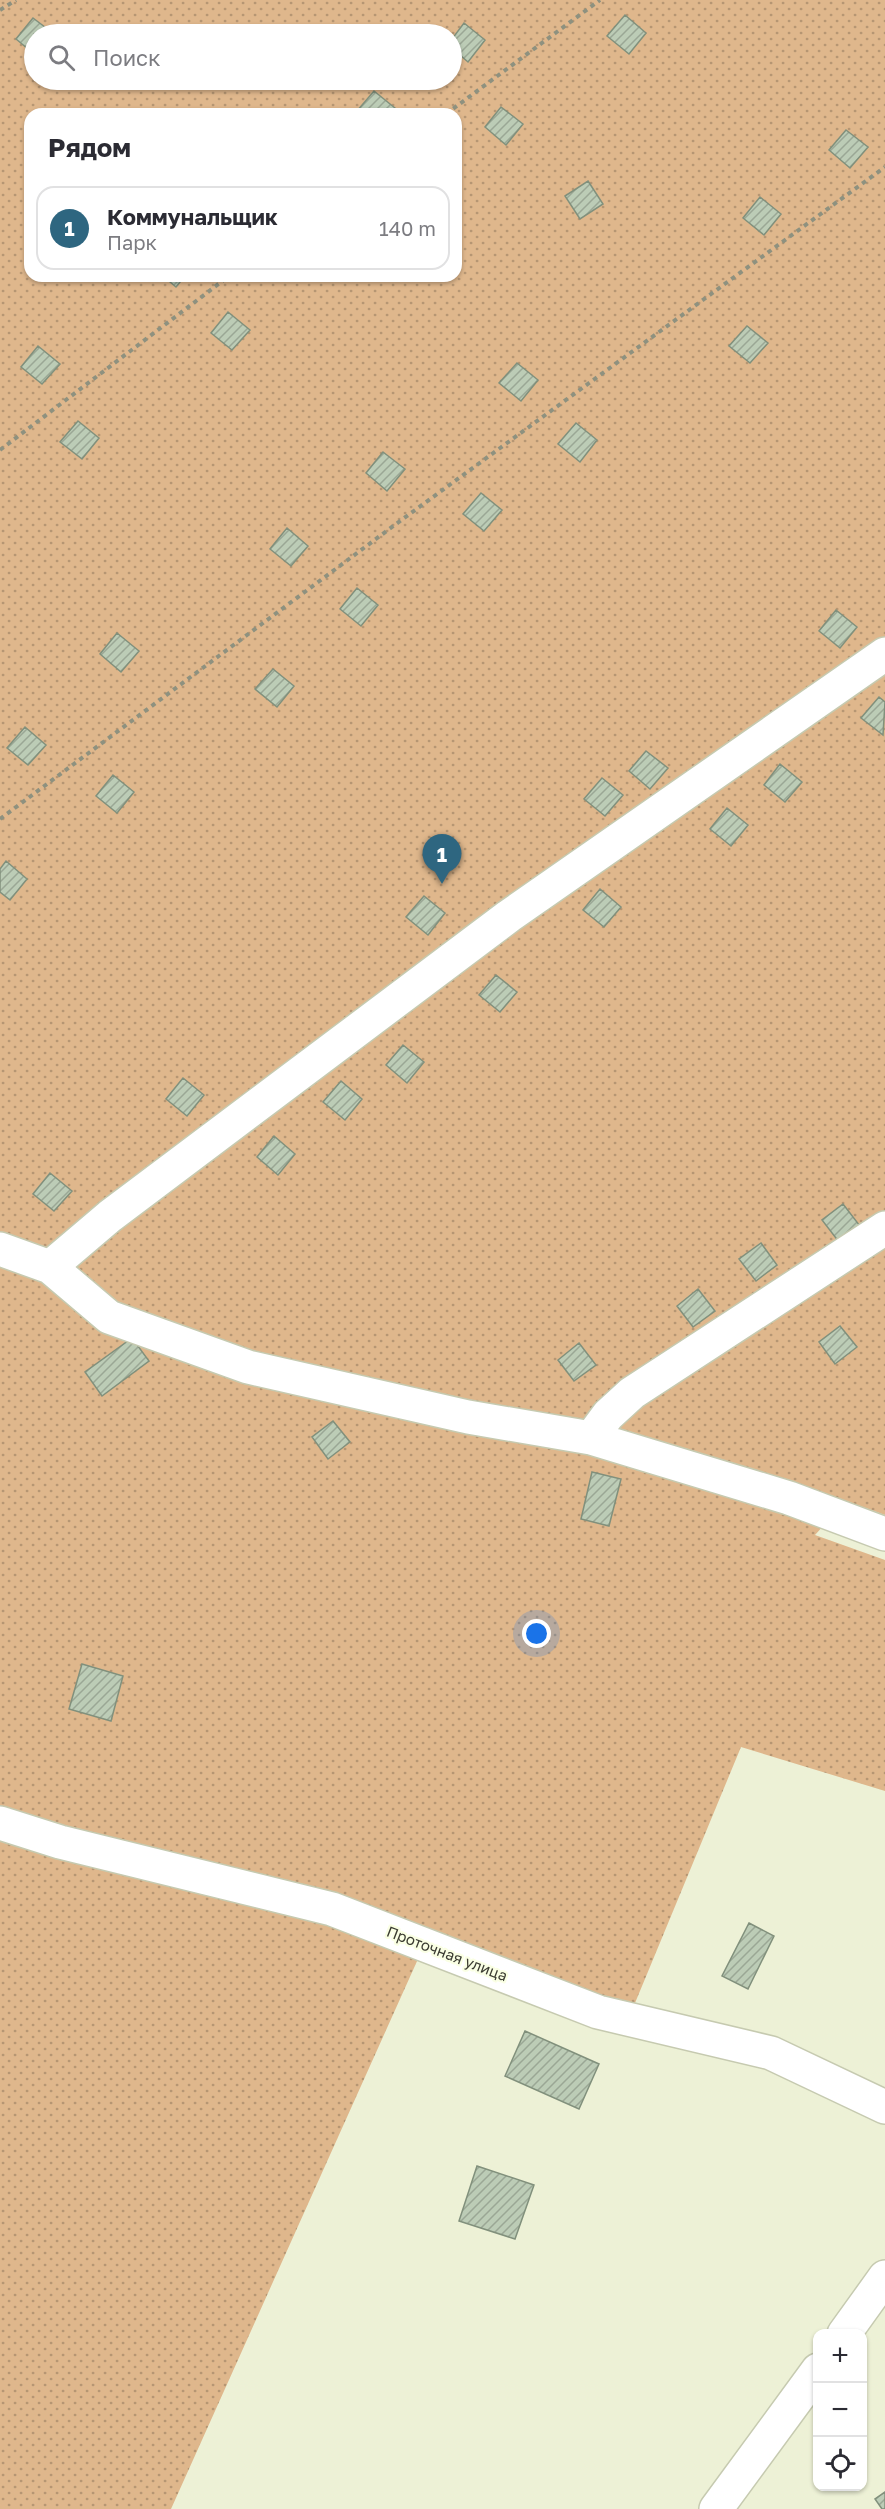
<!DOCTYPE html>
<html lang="ru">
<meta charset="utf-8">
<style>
:root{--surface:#fff;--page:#f7f7f7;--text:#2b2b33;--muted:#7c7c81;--line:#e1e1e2;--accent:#2e6680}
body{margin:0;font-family:"Golos Text",sans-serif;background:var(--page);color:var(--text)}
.controls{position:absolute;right:18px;bottom:18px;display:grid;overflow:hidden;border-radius:12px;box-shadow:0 2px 4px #0004}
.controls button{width:54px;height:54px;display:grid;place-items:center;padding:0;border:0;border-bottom:2px solid var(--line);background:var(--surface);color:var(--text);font:30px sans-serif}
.you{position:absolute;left:537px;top:1634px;width:21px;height:21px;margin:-15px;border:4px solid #fff;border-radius:50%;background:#1a73e8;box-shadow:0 0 0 9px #1a73e833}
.badge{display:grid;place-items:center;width:39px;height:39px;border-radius:50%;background:var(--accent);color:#fff;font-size:20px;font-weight:700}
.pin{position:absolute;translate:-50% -50px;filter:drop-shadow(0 2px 3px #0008)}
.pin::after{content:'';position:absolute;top:32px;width:21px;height:18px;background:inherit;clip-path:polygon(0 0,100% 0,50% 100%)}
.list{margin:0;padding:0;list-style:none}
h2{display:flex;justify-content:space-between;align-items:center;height:78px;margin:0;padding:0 24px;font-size:26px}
h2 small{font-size:20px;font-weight:400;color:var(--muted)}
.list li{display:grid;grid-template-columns:39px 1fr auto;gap:18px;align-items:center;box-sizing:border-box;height:84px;margin:0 12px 12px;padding:0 12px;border:2px solid var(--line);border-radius:18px}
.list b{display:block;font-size:22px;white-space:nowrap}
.list p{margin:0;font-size:20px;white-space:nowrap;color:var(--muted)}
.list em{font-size:20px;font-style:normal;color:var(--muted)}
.icon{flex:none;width:33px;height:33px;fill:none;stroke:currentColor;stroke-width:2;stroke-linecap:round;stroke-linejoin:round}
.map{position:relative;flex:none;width:885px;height:2509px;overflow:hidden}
.search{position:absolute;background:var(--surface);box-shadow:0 2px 4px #0004;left:24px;top:24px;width:438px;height:66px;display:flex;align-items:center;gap:15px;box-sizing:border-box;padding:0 21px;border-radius:33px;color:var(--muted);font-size:22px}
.panel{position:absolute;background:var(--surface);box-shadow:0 2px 4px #0004;left:24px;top:108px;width:438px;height:174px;border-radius:18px}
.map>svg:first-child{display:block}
.grass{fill:url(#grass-dots);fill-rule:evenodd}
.building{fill:url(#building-hatch);stroke:#81907c;stroke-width:1.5}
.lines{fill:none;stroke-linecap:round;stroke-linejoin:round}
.minor-casing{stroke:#c6cab0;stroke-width:36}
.path{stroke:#8e917f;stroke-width:4;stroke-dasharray:4.5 4.5;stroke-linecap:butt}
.minor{stroke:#fff;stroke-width:33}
.labels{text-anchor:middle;stroke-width:4.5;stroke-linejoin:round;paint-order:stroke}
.street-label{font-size:15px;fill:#3b3c32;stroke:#faffe4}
</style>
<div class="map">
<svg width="885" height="2509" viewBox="0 0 885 2509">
<defs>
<pattern id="grass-dots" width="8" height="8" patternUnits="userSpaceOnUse" patternTransform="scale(1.5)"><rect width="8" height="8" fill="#dfb78c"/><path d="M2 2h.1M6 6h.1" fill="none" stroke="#b69673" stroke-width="1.8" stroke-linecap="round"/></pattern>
<pattern id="building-hatch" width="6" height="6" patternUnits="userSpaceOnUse" patternTransform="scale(1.5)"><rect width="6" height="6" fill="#bcccb6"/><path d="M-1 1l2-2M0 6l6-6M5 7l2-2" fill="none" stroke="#9aa795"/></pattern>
</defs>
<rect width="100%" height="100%" fill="#edf1d6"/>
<!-- grass -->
<path class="grass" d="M0 0H885V1515L846 1501 815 1535 885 1560V1791L741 1747 623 2032 418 1959 171 2509H0ZM34 34H452V80H34ZM30 114H456V276H30Z"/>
<!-- building -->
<path class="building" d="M625 15 646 33 629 54 607 36Z
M33 18 54 34H34V54L16 39Z
M464 23 485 40 468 62 452 48V39Z
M374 91 395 108 390 114H360L357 111Z
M501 107 523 124 506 145 485 127Z
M846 130 868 147 850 168 829 150Z
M588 181 603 204 580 219 565 196Z
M760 197 781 214 764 235 743 218Z
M163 276H185L176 287Z
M228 312 250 330 232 350 211 333Z
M747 326 768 343 750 363 729 346Z
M38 346 60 364 42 384 21 367Z
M517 363 538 380 521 401 499 383Z
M78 421 99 438 82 459 60 442Z
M576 423 597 440 580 462 558 444Z
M383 452 405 469 387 491 366 473Z
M481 493 502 510 484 531 463 514Z
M287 528 308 546 291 566 270 549Z
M357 588 378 605 361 626 340 609Z
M836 610 857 627 840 648 819 631Z
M117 633 139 651 121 672 100 654Z
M273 669 294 686 277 707 255 689Z
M879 697 885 702 883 735 861 718Z
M25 727 46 745 28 765 7 748Z
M646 751 668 768 650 789 629 771Z
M780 764 802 782 785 802 764 785Z
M113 775 134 792 117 813 96 796Z
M602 778 623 795 605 816 584 799Z
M727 808 748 825 731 846 710 829Z
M6 861 27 879 10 900 0 892V869Z
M600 889 621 907 604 927 583 910Z
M424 896 445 913 428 935 406 917Z
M496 975 517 992 500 1012 479 995Z
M403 1045 424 1062 407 1083 386 1065Z
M183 1078 204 1095 187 1116 166 1099Z
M341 1081 362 1099 345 1120 323 1102Z
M274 1136 295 1154 278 1175 257 1157Z
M50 1173 72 1191 54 1211 33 1194Z
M843 1204 860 1226 839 1242 822 1220Z
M761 1243 777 1265 756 1281 739 1259Z
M698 1289 715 1311 693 1327 677 1306Z
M840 1326 857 1347 835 1364 819 1342Z
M132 1338 149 1361 102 1396 85 1372Z
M579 1343 596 1365 574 1381 558 1360Z
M333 1421 350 1442 328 1459 312 1437Z
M592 1472 621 1479 609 1526 581 1519Z
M82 1664 123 1676 111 1721 69 1709Z
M749 1923 774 1936 748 1989 722 1976Z
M525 2031 599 2064 579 2109 505 2076Z
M477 2166 534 2185 515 2239 459 2221Z
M885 2492V2509H882L875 2499Z"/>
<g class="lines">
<defs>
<path id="minor" d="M0 1249 50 1267 109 1317 248 1367 468 1417 591 1438 789 1498 885 1534
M50 1267 110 1216 509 916 885 654
M591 1438 608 1415 632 1393 885 1228
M0 1823 60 1842 332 1909 598 2012 771 2053 885 2107
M844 2334 885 2277
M716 2509 818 2370"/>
</defs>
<!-- minor casing -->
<use href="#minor" class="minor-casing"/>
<!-- path -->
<path class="path" d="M0 10 16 0
M446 114 600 0
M0 450 229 276
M0 819 396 524 885 167"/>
<!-- minor -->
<use href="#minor" class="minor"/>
</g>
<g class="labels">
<!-- street labels -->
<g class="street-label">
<text transform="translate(447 1954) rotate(21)" y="5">Проточная улица</text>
</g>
</g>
</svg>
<div class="controls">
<button>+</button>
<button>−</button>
<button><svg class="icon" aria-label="locate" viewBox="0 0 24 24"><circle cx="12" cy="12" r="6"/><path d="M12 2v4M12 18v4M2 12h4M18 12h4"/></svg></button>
</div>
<div class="you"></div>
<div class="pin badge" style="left:442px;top:884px">1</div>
<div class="search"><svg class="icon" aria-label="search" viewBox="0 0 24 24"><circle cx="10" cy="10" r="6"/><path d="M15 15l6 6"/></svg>Поиск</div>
<section class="panel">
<h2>Рядом<small></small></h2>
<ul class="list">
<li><span class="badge">1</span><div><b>Коммунальщик</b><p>Парк</p></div><em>140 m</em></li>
</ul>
</section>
</div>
